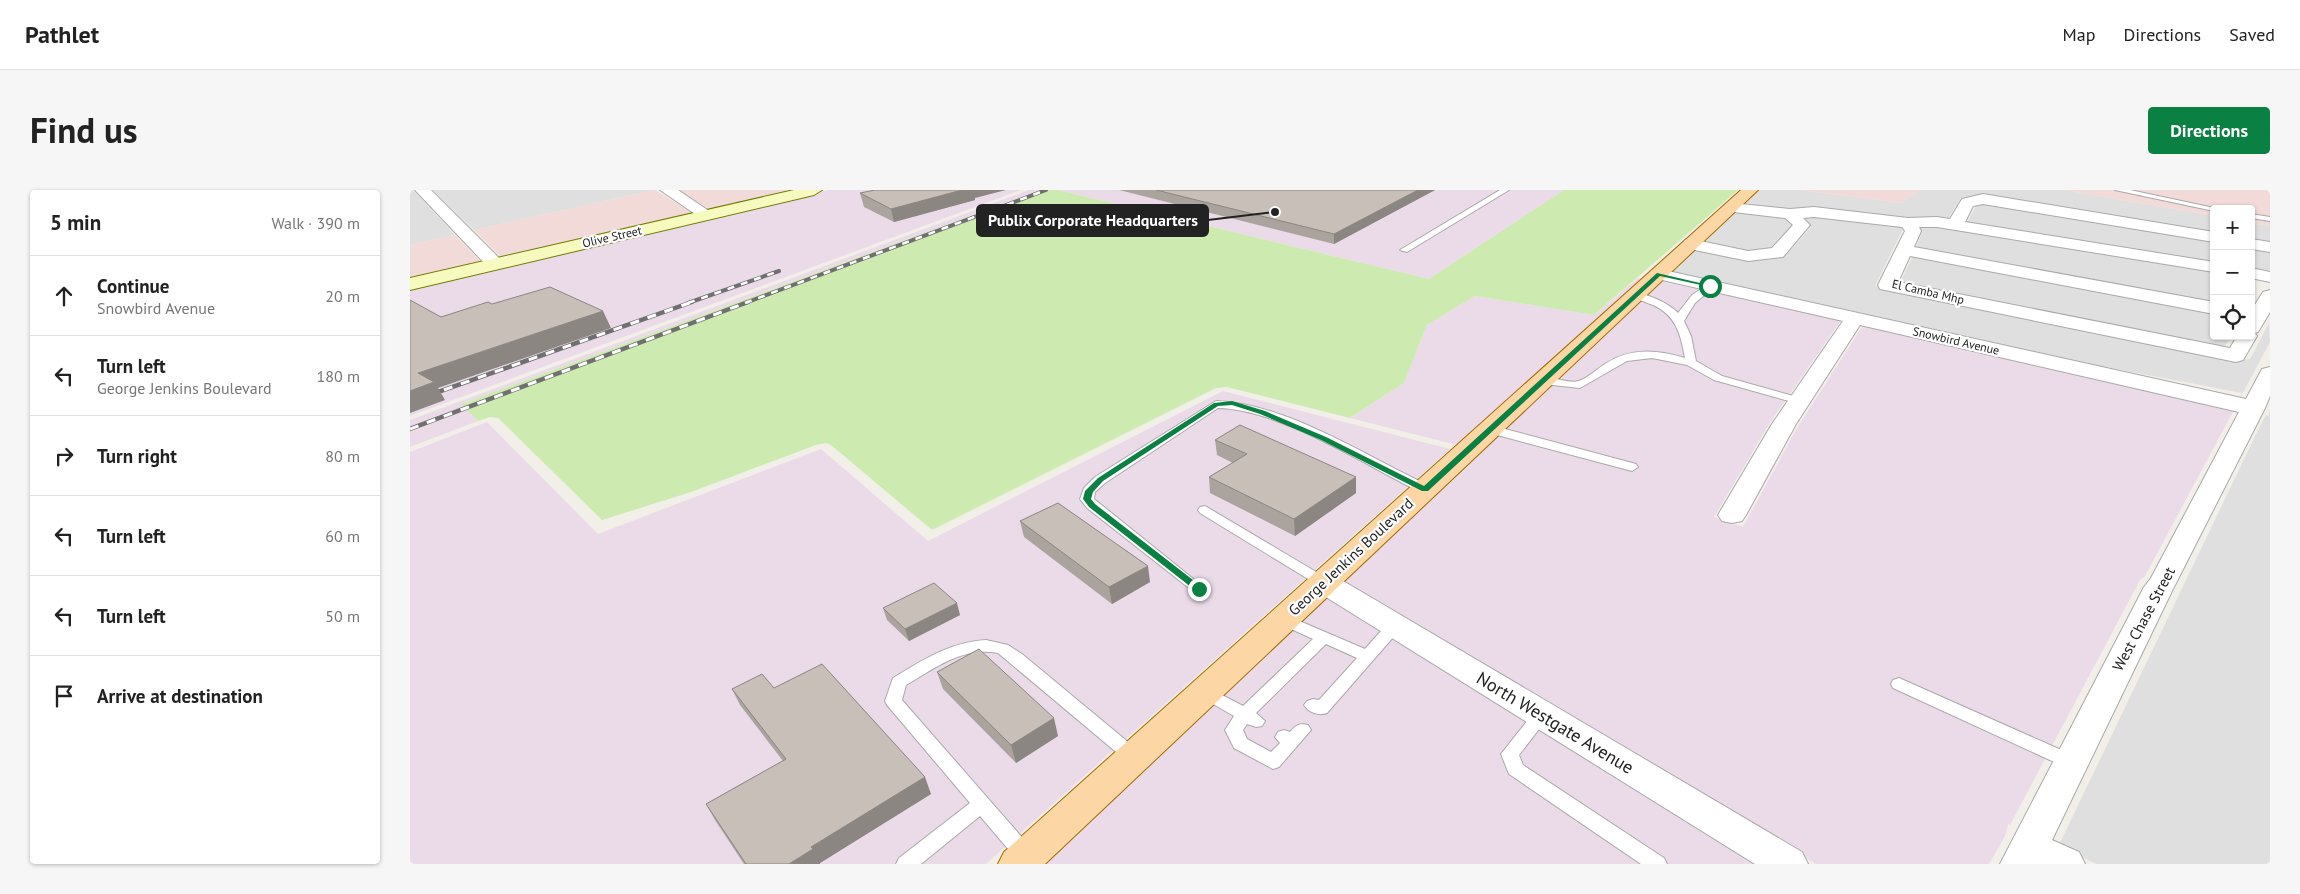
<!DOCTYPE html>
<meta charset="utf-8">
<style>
:root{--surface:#fff;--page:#f6f6f6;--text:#222;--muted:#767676;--line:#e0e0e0;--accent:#0b8043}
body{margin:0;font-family:"PT Sans",sans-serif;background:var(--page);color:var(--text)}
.controls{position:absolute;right:15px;top:15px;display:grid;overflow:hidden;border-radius:5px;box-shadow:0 1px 4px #0004}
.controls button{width:45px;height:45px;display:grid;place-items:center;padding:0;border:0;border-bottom:1px solid var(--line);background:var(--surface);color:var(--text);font:25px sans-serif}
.stop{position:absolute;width:15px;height:15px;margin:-11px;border:4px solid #0b8043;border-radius:50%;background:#fff}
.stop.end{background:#0b8043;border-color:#fff;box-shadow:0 1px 5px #0008}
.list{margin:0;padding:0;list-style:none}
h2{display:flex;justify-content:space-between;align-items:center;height:65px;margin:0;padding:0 20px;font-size:21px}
h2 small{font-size:16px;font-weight:400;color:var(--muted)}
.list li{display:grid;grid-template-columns:32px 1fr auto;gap:15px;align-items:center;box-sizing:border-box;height:80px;padding:0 20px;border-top:1px solid var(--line)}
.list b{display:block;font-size:19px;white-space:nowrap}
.list p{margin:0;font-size:16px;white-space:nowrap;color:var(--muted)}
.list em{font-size:16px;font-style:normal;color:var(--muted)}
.icon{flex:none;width:28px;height:28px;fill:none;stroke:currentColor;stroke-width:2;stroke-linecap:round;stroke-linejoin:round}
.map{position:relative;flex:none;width:1860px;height:674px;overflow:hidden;border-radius:5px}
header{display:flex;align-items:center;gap:30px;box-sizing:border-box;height:70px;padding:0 25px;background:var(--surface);border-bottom:1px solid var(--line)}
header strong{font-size:24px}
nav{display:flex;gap:28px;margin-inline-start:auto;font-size:18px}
.intro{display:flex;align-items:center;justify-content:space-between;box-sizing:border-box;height:120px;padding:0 30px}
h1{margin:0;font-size:35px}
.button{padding:12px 22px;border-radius:5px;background:var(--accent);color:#fff;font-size:18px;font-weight:700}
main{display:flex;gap:30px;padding:0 30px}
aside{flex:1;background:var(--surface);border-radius:5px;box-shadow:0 1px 4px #0004}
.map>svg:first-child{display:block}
.residential{fill:#e0dfdf}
.commercial{fill:#f2dad9}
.industrial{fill:#ebdbe8}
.grass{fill:#cdebb0}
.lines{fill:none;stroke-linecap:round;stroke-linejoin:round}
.lane-casing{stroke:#a9a9a9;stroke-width:2}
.street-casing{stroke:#a9a9a9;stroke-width:2}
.secondary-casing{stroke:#707d05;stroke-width:2}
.primary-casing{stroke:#a06b00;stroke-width:2}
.lane{fill:#fff;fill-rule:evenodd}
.street{fill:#fff;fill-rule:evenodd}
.secondary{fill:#f7fabf;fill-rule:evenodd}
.primary{fill:#fcd6a4;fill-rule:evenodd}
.rail-far1-casing{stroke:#707070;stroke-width:4}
.rail-casing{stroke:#707070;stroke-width:4.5}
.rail-far1{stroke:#fff;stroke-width:2.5;stroke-dasharray:7;stroke-linecap:butt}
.rail{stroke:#fff;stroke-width:3;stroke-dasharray:9;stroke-linecap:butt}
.wall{fill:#aba49e}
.shaded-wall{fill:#8b8681}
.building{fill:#c7bfb8;stroke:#8b8681}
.route{fill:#0b8043}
.labels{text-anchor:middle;stroke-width:4.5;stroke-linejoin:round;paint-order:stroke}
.far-street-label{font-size:12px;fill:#222;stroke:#fff}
.street-label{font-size:15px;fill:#222;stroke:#fff}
.near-street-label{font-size:18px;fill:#222;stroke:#fff}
.leader{fill:none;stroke:#222;stroke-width:2}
.callout-dot{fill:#222;stroke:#fff;stroke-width:2}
.callout{fill:#222;stroke:#222;stroke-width:2}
.callout-label{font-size:16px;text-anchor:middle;font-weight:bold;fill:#fff}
</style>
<header>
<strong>Pathlet</strong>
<nav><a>Map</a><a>Directions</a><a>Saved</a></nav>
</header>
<div class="intro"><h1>Find us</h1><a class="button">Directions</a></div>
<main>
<aside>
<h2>5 min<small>Walk · 390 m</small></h2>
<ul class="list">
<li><svg class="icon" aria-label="ahead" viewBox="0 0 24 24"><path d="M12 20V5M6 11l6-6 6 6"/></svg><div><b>Continue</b><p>Snowbird Avenue</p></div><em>20 m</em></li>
<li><svg class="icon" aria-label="left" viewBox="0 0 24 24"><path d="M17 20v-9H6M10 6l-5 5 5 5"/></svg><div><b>Turn left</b><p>George Jenkins Boulevard</p></div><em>180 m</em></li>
<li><svg class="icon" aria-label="right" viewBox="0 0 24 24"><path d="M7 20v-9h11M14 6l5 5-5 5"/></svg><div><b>Turn right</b></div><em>80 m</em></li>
<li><svg class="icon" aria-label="left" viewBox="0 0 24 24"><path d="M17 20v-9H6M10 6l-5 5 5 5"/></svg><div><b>Turn left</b></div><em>60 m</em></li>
<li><svg class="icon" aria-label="left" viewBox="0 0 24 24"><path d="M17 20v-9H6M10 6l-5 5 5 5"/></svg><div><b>Turn left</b></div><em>50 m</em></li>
<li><svg class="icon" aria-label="arrive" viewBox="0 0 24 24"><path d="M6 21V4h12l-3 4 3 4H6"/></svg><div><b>Arrive at destination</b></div></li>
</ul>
</aside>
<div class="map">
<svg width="1860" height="674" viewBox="0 0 1860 674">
<rect width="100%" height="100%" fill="#f2efe9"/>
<!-- residential -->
<path class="residential" d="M0 0H3L45 45 0 55Z
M23 0H245L64 40Z
M1349 0H1389L1491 13 1510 0H1654L1804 26V45L1571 6 1551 8 1537 31 1332 17Z
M1568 12 1802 49 1804 65 1796 73 1556 34Z
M1327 21 1374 26 1383 34 1359 60 1347 62 1293 54Z
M1400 25 1490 35 1493 39 1465 96 1828 170 1840 169 1859 133 1860 152 1829 210 1832 203 1592 157 1261 84 1287 59 1344 70 1376 65 1401 37 1390 26Z
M1841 33 1860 36V55L1841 51Z
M1516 35 1804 80V115L1506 59 1512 42 1508 36Z
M1841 56 1860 60V84L1841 81Z
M1504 64 1804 122V146H1821L1813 160 1489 94Z
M1860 219V674H1687L1648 657 1850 236 1856 225 1859 226Z"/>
<!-- commercial -->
<path class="commercial" d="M245 0 286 25 93 69 64 40Z
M268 0H393L302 21Z
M1389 0H1510L1491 13Z
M1654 0H1860V36L1841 33V19H1804V26Z
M45 45 73 74 0 91V55Z"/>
<!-- industrial -->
<path class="industrial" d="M419 0H611L0 226V98Z
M619 0H631L51 214 68 231 0 257V230Z
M648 0H1154L1019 89Z
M1228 88 1233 89 1047 255 940 228 994 193 1017 135 1065 106 1184 125Z
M1252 92 1432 129 1361 231 1304 327 1333 337 1387 238 1454 134 1825 218 1735 386 1730 390 1600 635 1598 634 1595 646 1579 674H1406L933 392Z
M813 201 1040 259 576 674H0V262L77 232 188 344 411 259 518 351Z
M916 407 1350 674H635Z"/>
<!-- grass -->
<path class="grass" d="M631 0H648L1019 89 1154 0H1328L1184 125 1065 106 1017 135 994 193 940 228 817 197 806 198 522 340 421 255 416 253 406 255 281 302 192 330 88 228 80 227 68 231 51 214Z"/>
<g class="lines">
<defs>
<path id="lane" d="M1090 0H1099L997 62 990 60Z
M1705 0H1720L1809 19H1804V21Z
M1841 24 1860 27V31L1841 28Z
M1300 93 1305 96 1285 113 1274 131 1281 146 1286 171 1312 186 1394 209 1396 211 1394 213H1386L1304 190 1277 175 1242 168 1217 171 1170 198 1133 194 1127 191C1137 182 1157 195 1169 191 1178 188 1187 179 1195 174 1221 157 1247 160 1275 168 1271 145 1266 125 1243 115 1236 112 1227 110 1221 105L1226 102C1241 106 1257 112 1268 123L1282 105Z
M806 211C876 213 957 267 1020 296L1022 299 1020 302H1010C955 275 869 219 808 218L695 293 685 302 684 309 796 399 794 402H784L677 318 670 309 674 298 685 287Z
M1080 235 1226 274 1228 277 1222 281 1076 242 1074 239 1076 236Z
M795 316 918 389 920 392 918 395H908L790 323 788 320 790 317Z
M873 424 955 459 979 432H991L993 436 917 523C909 526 899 523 894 515L897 511 903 509 909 510 947 468 916 454 846 523 855 531 852 536 846 537 837 534 833 540 837 549 861 562 870 553 865 547 868 542 874 540 880 542C886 535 889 533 898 535L901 540 869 577 863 579 824 558 815 540 824 526 789 506 787 502 789 498 795 496 833 516 903 449 868 433 865 429 868 425Z
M576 450 598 455 612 464 730 562 733 567 730 572 724 574 718 572 588 463C553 456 525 478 496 495L492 510 623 660 626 666 623 672 617 674 609 672 570 626 511 674H486L489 668 560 613 477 515 475 511 483 488C513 470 540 452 576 450Z
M1489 488 1667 567 1670 572 1667 577 1661 579 1655 577 1483 498 1481 494 1483 490Z
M1131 519 1137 521 1140 525 1109 565 1113 575 1254 668 1257 674H1231L1099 584 1091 564 1125 521Z"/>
<path id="street" d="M5 0H21L91 70 94 74 91 78H79Z
M250 0H268L305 25 303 28H291Z
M1573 4 1804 42V52L1573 14 1563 16 1555 32 1804 72V82L1527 37H1509L1511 41 1504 57 1804 112V124L1500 66 1488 92 1820 158 1827 146H1841V121L1853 102 1860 100V122L1848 142 1845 143 1847 146 1833 170 1826 172 1470 99 1468 95 1495 41 1492 37 1404 27 1393 28 1400 35 1373 67 1338 71 1275 58 1272 54 1275 50 1281 49 1338 61 1362 58 1383 35 1375 28 1315 21 1313 18 1315 15 1321 13 1380 19 1404 17 1498 28 1527 27 1540 29 1552 9Z
M1841 49 1860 52V62L1841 59Z
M1841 78 1860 82V92L1841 88Z
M1249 79 1836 209 1852 179 1860 177V206L1855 218 1762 401 1642 650 1669 662 1675 674H1590L1734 397 1741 388 1829 222 1450 135 1386 234 1336 325 1332 331 1322 333 1312 331 1308 325 1362 234 1433 131 1243 88 1240 84 1243 80Z
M913 383 923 385 1392 662 1398 674H1345L903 399 898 392 903 385Z"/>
<path id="secondary" d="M384 0H412L404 5 0 100V88Z"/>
<path id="primary" d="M1331 0H1348L635 674H588L594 662Z"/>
</defs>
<!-- lane casing -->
<use href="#lane" class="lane-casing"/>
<!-- street casing -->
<use href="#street" class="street-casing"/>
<!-- secondary casing -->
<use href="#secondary" class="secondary-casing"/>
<!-- primary casing -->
<use href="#primary" class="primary-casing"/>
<!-- lane -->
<use href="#lane" class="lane"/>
<!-- street -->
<use href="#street" class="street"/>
<!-- secondary -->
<use href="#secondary" class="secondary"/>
<!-- primary -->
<use href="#primary" class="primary"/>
<defs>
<path id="rail-far1" d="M278 113 369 81
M335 113 636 0"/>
<path id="rail" d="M0 212 282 112
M0 239 338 112"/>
</defs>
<!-- rail-far1 casing -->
<use href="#rail-far1" class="rail-far1-casing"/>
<!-- rail casing -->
<use href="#rail" class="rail-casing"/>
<!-- rail-far1 -->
<use href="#rail-far1" class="rail-far1"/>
<!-- rail -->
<use href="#rail" class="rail"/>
</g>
<!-- wall -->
<path class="wall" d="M709 0H1025L924 54Z
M450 3 565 8V10L484 32 454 17Z
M805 250 946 287V303L885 346 800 303 799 287 823 273 807 265Z
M610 331 740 392 702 414 614 347Z
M473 418 550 425 499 451 477 430Z
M527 482 648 546 606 573 533 499Z
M364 498 521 604 410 673V674H334L305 630 296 614 373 571 330 515 322 499Z"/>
<!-- shaded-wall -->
<path class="shaded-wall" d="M552 0H596L565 8V10L484 32 481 19Z
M1008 0H1025L924 54V44Z
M193 121 201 138 28 198 35 210 0 223V201L8 183Z
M946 287V303L885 346 884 329Z
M738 376 740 392 702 414 699 397Z
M547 413 550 425 499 451 495 439Z
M644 528 648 546 606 573 601 555Z
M515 587 521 604 410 673V674H379L401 657Z"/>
<!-- building -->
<path class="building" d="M465 0H552L481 19 450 3Z
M746 0H1008L924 44Z
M140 97 193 121 8 183 24 192 0 201V110L31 127 78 112 82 114Z
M830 235 946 287 884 329 799 287 837 264 805 250Z
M648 313 738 376 699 397 610 331Z
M524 393 547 413 495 439 473 418Z
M569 459 644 528 601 555 527 482Z
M412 474 515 587 401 657 403 659 379 674H336L296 614 376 569 322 499 352 484 364 498Z"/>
<!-- route -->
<path class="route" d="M1247 83 1303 96 1300 97 1250 86 1018 301H1012L911 250 850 224 822 215 808 216 693 291 683 302 681 309 685 314 792 397V401H786L679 317 673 309 675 301 688 288 804 213 822 211 855 221 916 247 1014 296Z"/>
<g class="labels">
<!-- far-street labels -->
<g class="far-street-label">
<text transform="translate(202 47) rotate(-13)" y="4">Olive Street</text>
<text transform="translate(1518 102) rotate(13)" y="4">El Camba Mhp</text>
<text transform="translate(1546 151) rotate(13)" y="4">Snowbird Avenue</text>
</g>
<!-- street labels -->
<g class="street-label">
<text transform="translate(941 367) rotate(-43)" y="5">George Jenkins Boulevard</text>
<text transform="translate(1734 429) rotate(-62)" y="5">West Chase Street</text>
</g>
<!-- near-street labels -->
<g class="near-street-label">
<text transform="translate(1145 533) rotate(31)" y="6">North Westgate Avenue</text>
</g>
</g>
<!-- callouts -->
<path class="leader" d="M865 22L798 30"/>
<circle class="callout-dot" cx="865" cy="22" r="5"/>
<rect class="callout" x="567" y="15" width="231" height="31" rx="5"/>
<g class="callout-label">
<text x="683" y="36">Publix Corporate Headquarters</text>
</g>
</svg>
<div class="controls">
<button>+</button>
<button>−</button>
<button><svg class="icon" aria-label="locate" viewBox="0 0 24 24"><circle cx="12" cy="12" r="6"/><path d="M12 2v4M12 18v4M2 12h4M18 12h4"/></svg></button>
</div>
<div class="stop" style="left:1300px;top:96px"></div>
<div class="stop end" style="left:789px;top:399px"></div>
</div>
</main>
